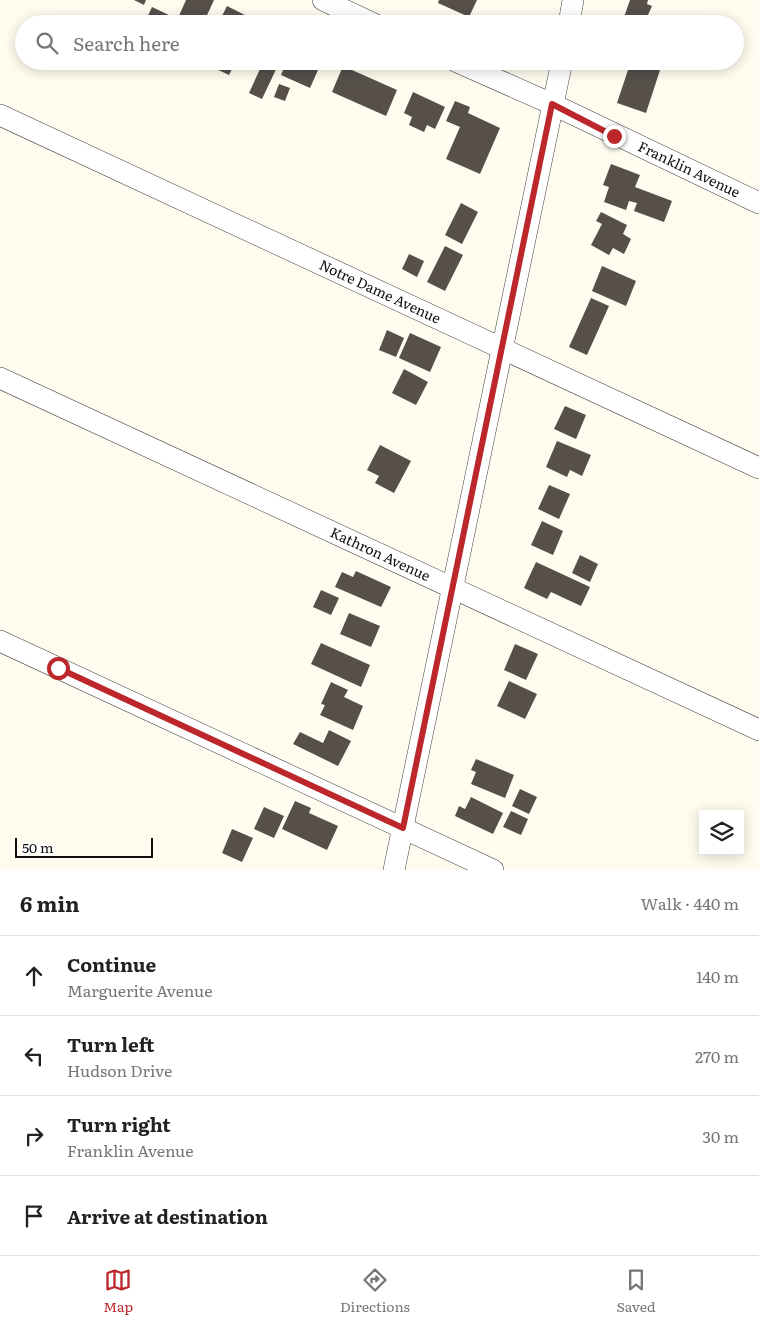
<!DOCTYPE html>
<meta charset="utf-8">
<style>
:root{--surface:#fff;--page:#f2f2f2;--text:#222;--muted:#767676;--line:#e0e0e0;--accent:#bc272b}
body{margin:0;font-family:Literata,serif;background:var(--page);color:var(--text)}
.controls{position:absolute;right:15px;bottom:15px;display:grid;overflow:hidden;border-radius:0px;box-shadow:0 2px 12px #0003}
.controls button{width:45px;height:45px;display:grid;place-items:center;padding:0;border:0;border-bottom:1px solid var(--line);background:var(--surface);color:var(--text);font:25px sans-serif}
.scale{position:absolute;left:15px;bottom:12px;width:138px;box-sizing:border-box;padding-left:5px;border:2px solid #0e0e0e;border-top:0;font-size:14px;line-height:18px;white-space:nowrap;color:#0e0e0e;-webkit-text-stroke:4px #fff;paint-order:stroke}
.stop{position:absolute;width:15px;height:15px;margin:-11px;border:4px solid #bc272b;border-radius:50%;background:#fff}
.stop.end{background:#bc272b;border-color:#fff;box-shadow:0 1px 5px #0008}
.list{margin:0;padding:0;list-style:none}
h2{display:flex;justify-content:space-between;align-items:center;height:65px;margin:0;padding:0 20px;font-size:21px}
h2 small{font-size:16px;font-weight:400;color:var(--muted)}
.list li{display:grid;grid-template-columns:32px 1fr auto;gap:15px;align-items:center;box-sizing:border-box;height:80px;padding:0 20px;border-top:1px solid var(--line)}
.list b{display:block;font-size:19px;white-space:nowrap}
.list p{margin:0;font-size:16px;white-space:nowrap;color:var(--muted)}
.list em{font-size:16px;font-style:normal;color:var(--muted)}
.icon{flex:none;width:28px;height:28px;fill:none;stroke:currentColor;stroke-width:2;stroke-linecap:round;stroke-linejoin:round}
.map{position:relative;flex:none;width:759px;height:870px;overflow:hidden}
.search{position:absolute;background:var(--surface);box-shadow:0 2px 12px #0003;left:15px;right:15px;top:15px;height:55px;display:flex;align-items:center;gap:12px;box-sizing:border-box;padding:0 18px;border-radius:28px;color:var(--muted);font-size:19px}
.sheet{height:385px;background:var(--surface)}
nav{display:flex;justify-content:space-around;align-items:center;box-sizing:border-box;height:70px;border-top:1px solid var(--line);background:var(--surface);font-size:14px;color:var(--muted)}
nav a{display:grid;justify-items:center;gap:2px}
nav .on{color:var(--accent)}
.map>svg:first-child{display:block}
.building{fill:#564f4a}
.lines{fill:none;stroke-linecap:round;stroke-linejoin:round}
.minor-casing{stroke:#414141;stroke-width:22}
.minor{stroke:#fff;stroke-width:21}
.route{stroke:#bc272b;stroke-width:6}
.labels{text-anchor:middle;stroke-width:5;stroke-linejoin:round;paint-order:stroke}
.street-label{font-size:14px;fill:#0e0e0e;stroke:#fff}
</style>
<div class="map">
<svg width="759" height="870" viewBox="0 0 759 870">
<rect width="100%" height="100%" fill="#fffcef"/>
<!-- building -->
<path class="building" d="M134 0H146L144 5Z
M186 0H214L203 24H191L178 18Z
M439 0H477L469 17 438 3Z
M630 0H648L647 4 652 6 644 24 624 17Z
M227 6 247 16 244 24H218Z
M152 7 171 16 168 24H144Z
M214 61H236L229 75 212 67Z
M244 61H280L262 99 249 93 260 69Z
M287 61H322L310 88 281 75Z
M631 61H655L662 64 646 113 617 103Z
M343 66 397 90 386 116 332 92Z
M279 84 290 88 285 101 274 97Z
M413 92 445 107 435 129 427 125 424 132 409 125 412 117 404 113Z
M455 101 470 107 468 113 500 128 480 174 446 159 460 127 446 121Z
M611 164 640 175 635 187 672 201 664 222 634 211 637 203 629 201 626 210 604 202 609 187 603 185Z
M461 203 478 212 462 244 445 235Z
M601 212 627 225 623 234 631 239 624 254 613 248 609 255 591 245 602 224 596 221Z
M445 246 463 255 445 291 427 282Z
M409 254 424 261 417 277 402 269Z
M602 266 636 281 626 306 592 291Z
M591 298 609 306 587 355 569 347Z
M387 330 404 338 396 357 379 350Z
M410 333 441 347 430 372 399 358Z
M404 369 428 382 416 405 392 393Z
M565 406 586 415 576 439 554 429Z
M557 441 591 455 582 476 570 470 567 477 546 467Z
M380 445 411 461 394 493 375 483 379 476 367 470Z
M549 485 570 494 559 519 538 509Z
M542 521 563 531 553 555 531 545Z
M580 555 598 564 590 582 572 573Z
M536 562 590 587 581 606 551 592 547 599 524 588Z
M356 571 391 587 381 607 335 587 342 572 353 577Z
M321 590 339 598 331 615 313 607Z
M349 613 380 626 371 647 340 634Z
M321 643 370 665 361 687 311 664Z
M515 644 538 654 526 680 504 670Z
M509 681 537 694 525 719 497 706Z
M331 682 348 690 344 697 363 706 353 730 320 715 325 705 321 704Z
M329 730 351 741 338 766 293 744 300 732 323 743Z
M476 759 514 775 505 798 471 784 476 772 471 770Z
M520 789 537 797 529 814 512 806Z
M471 797 503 813 493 834 455 816 459 806 465 809Z
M295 801 311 808 309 813 338 826 327 850 282 829Z
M264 807 284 816 274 838 254 829Z
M511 811 528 819 521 835 503 827Z
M232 829 253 838 242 862 222 853Z"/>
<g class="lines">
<defs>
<g id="minor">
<path d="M323 0 374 24"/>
<path d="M569 24 573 0"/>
<path id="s1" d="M455 61 552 104 759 203"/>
<path id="s2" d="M0 115 759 468"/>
<path id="s3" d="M0 378 759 730"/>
<path d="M0 641 493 870"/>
<path d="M394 870 562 61"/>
</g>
</defs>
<!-- minor casing -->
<use href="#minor" class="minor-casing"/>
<!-- minor -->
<use href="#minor" class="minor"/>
</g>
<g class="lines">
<!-- route -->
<path class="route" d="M58 668 403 828 552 104 614 136"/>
</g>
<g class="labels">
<!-- street labels -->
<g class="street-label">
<text dy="5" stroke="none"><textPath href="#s1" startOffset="258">Franklin Avenue</textPath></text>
<text dy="5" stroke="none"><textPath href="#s2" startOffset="419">Notre Dame Avenue</textPath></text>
<text dy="5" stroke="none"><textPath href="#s3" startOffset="419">Kathron Avenue</textPath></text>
</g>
</g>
</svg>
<div class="controls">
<button><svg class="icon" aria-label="layers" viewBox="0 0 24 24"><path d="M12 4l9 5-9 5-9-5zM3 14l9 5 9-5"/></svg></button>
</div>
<div class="scale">50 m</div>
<div class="stop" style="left:58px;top:668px"></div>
<div class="stop end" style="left:614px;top:136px"></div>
<div class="search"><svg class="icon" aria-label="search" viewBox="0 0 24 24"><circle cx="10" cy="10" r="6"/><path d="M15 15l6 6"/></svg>Search here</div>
</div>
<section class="sheet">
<h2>6 min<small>Walk · 440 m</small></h2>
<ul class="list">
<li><svg class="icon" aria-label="ahead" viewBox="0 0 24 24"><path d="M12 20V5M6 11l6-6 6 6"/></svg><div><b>Continue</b><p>Marguerite Avenue</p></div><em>140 m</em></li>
<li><svg class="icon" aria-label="left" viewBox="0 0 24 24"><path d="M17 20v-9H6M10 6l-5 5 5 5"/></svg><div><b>Turn left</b><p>Hudson Drive</p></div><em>270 m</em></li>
<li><svg class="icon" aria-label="right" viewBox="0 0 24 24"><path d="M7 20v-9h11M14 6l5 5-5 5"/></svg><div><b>Turn right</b><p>Franklin Avenue</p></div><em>30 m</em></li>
<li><svg class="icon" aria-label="arrive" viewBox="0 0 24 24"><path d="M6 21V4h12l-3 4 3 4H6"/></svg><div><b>Arrive at destination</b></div></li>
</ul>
</section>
<nav>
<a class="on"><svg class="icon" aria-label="map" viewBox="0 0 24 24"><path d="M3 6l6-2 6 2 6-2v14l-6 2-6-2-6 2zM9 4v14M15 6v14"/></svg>Map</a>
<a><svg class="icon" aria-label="directions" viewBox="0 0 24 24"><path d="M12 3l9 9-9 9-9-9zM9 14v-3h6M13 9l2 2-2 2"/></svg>Directions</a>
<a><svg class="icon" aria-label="saved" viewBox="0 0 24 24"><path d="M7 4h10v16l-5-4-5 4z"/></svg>Saved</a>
</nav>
